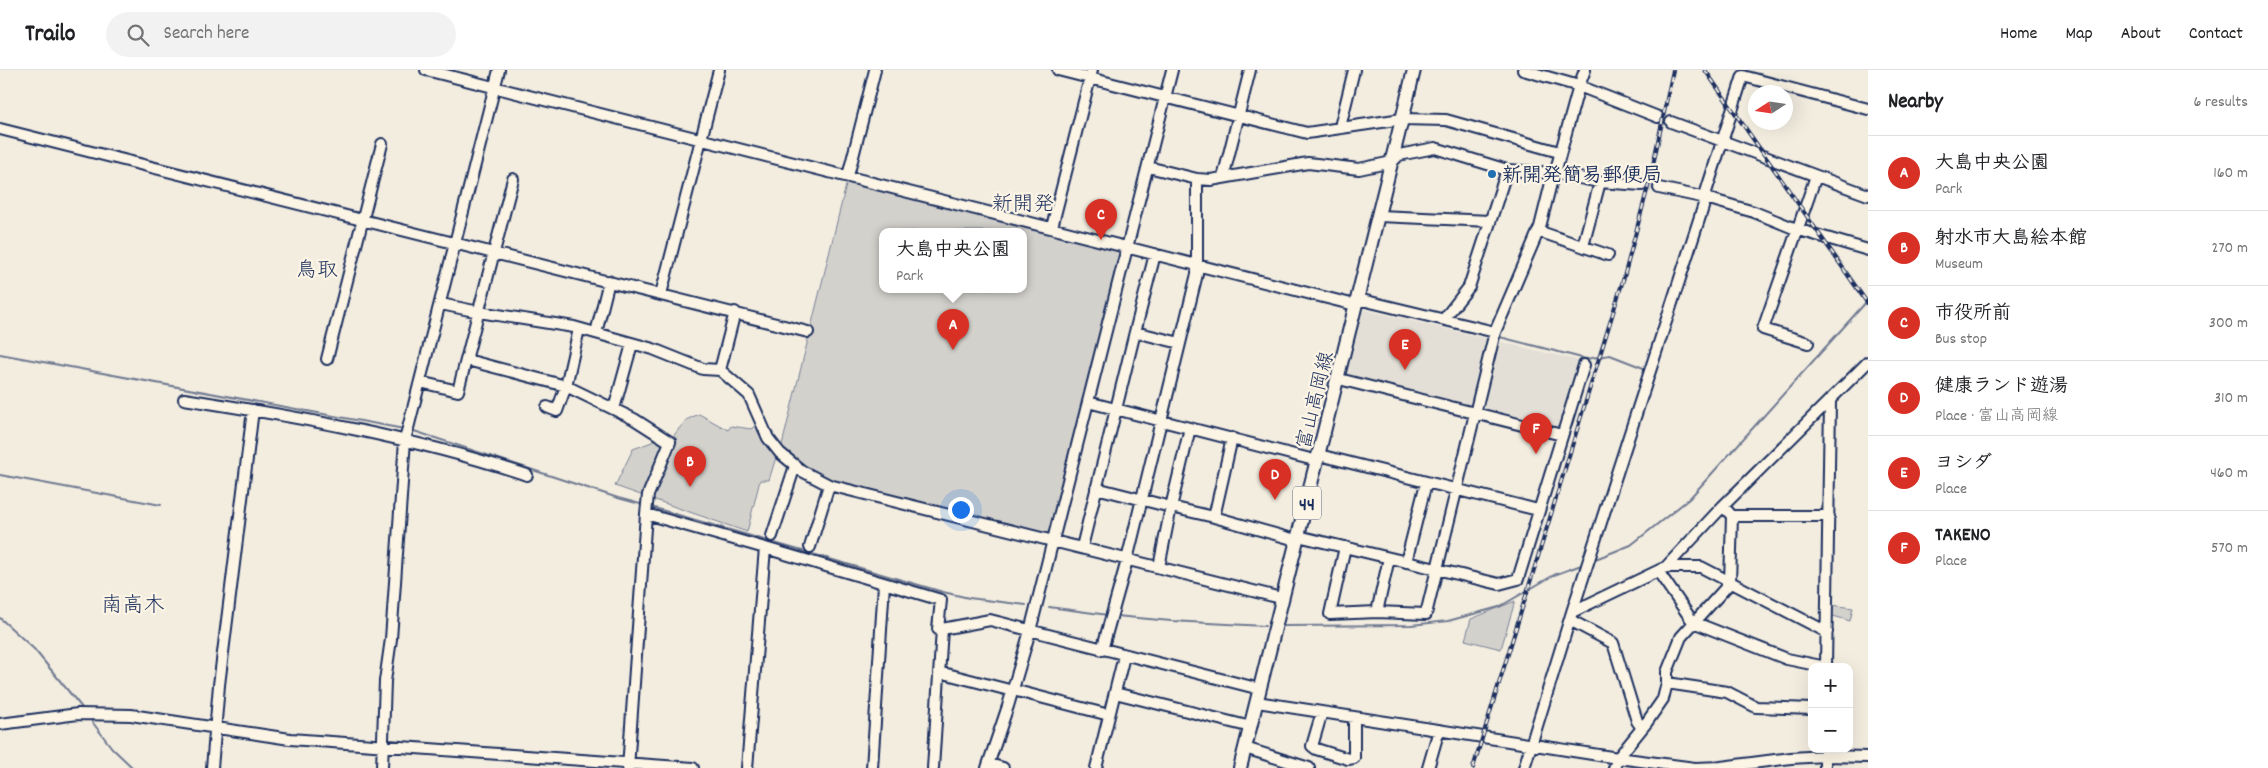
<!DOCTYPE html>
<meta charset="utf-8">
<style>
:root{--surface:#fff;--page:#f2f2f2;--text:#202124;--muted:#757577;--line:#e0e0e0;--accent:#d93025}
body{margin:0;font-family:Dekko,"Klee One",sans-serif;background:var(--page);color:var(--text)}
.controls{position:absolute;right:15px;bottom:15px;display:grid;overflow:hidden;border-radius:10px;box-shadow:0 5px 20px #0002}
.controls button{width:45px;height:45px;display:grid;place-items:center;padding:0;border:0;border-bottom:1px solid var(--line);background:var(--surface);color:var(--text);font:25px sans-serif}
.compass{position:absolute;left:1748px;top:15px;width:45px;height:45px;border-radius:50%;background:var(--surface);box-shadow:0 5px 20px #0002;rotate:258deg}
.you{position:absolute;left:960px;top:439px;width:18px;height:18px;margin:-12px;border:4px solid #fff;border-radius:50%;background:#1a73e8;box-shadow:0 0 0 8px #1a73e833}
.badge{display:grid;place-items:center;width:32px;height:32px;border-radius:50%;background:var(--accent);color:#fff;font-size:16px;font-weight:700}
.pin{position:absolute;translate:-50% -41px;filter:drop-shadow(0 1px 2px #0008)}
.pin::after{content:'';position:absolute;top:26px;width:18px;height:15px;background:inherit;clip-path:polygon(0 0,100% 0,50% 100%)}
.popup{position:absolute;left:879px;top:158px;width:148px;height:65px;box-sizing:border-box;display:grid;place-content:center;border-radius:10px;background:var(--surface);filter:drop-shadow(0 1px 4px #0005);font-size:16px;white-space:nowrap;color:var(--muted)}
.popup b{font-size:19px;color:var(--text)}
.popup::after{content:'';position:absolute;left:50%;top:100%;margin-left:-10px;border:10px solid transparent;border-top-color:var(--surface)}
.list{margin:0;padding:0;list-style:none}
h2{display:flex;justify-content:space-between;align-items:center;height:65px;margin:0;padding:0 20px;font-size:21px}
h2 small{font-size:16px;font-weight:400;color:var(--muted)}
.list li{display:grid;grid-template-columns:32px 1fr auto;gap:15px;align-items:center;box-sizing:border-box;height:75px;padding:0 20px;border-top:1px solid var(--line)}
.list b{display:block;font-size:19px;white-space:nowrap}
.list p{margin:0;font-size:16px;white-space:nowrap;color:var(--muted)}
.list em{font-size:16px;font-style:normal;color:var(--muted)}
.icon{flex:none;width:28px;height:28px;fill:none;stroke:currentColor;stroke-width:2;stroke-linecap:round;stroke-linejoin:round}
.map{position:relative;flex:none;width:1868px;height:698px;overflow:hidden}
header{display:flex;align-items:center;gap:30px;box-sizing:border-box;height:70px;padding:0 25px;background:var(--surface);border-bottom:1px solid var(--line)}
header strong{font-size:24px}
nav{display:flex;gap:28px;margin-inline-start:auto;font-size:18px}
.search{width:350px;height:45px;background:var(--page);display:flex;align-items:center;gap:12px;box-sizing:border-box;padding:0 18px;border-radius:28px;color:var(--muted);font-size:19px}
main{display:flex}
aside{flex:1;background:var(--surface)}
.map>svg:first-child{display:block}
.built{fill:#e3dfd6}
.green{fill:#d3d1cc;stroke:#778095;fill-rule:evenodd}
.lines{fill:none;stroke-linecap:round;stroke-linejoin:round}
.stream{stroke:#707a91;stroke-width:2}
.minor-tunnel{stroke:#c8c7c6;stroke-width:10;stroke-dasharray:10 5;stroke-linecap:butt}
.minor-casing{stroke:#1b2f5e;stroke-width:14}
.major-casing{stroke:#1b2f5e;stroke-width:16}
.minor{stroke:#fcf5e5;stroke-width:10}
.major{stroke:#fcf5e5;stroke-width:12}
.rail-casing{stroke:#1b2f5e;stroke-width:4}
.rail{stroke:#fcf5e5;stroke-width:2;stroke-dasharray:5.5;stroke-linecap:butt}
.poi-dot{fill:#1f6fb2;stroke:#fcf5e5;stroke-width:2}
.labels{text-anchor:middle;stroke-width:4.5;stroke-linejoin:round;paint-order:stroke}
.shield{fill:#fcf5e5;stroke:#5e6a86;stroke-width:1}
.shield-label{font-size:19px;font-weight:bold;fill:#1b2f5e}
.poi-label{font-size:20px;font-weight:bold;fill:#1b2f5e;stroke:#fcf5e5;text-anchor:start}
.street-label{font-size:20px;fill:#1b2f5e;stroke:#fcf5e5}
.neighbourhood-label{font-size:21px;fill:#1b2f5e;stroke:#fcf5e5}
</style>
<header>
<strong>Trailo</strong>
<div class="search"><svg class="icon" aria-label="search" viewBox="0 0 24 24"><circle cx="10" cy="10" r="6"/><path d="M15 15l6 6"/></svg>Search here</div>
<nav><a>Home</a><a>Map</a><a>About</a><a>Contact</a></nav>
</header>
<main>
<div class="map">
<svg width="1868" height="698" viewBox="0 0 1868 698">
<rect width="100%" height="100%" fill="#f3ede0"/>
<filter id="ink" filterUnits="userSpaceOnUse"><feTurbulence type="fractalNoise" baseFrequency=".02" numOctaves="2"/><feDisplacementMap in="SourceGraphic" scale="10" xChannelSelector="R" yChannelSelector="G"/><feConvolveMatrix kernelMatrix="1 2 1 2 8 2 1 2 1" color-interpolation-filters="sRGB"/></filter>
<g filter="url(#ink)">
<!-- built -->
<path class="built" d="M1362 239 1581 291 1559 361 1345 308Z"/>
<!-- green -->
<path class="green" d="M848 107 1127 177 1052 470 817 409 780 383ZM883 161H1023V219H883Z
M699 344 728 360 731 356 751 359 757 354 777 384 769 410H760L747 462 615 416 633 379 652 372 655 366 667 374 686 350Z
M1515 531 1501 579 1465 570 1471 549Z
M1831 535 1853 538 1850 551 1830 545Z"/>
<g class="lines">
<!-- stream -->
<path class="stream" d="M1496 266 1586 289 1610 285 1646 299
M0 284 404 359
M411 360 618 428 644 435
M0 405 161 435
M651 437 943 522 969 528 1026 535
M1593 490 1631 475 1689 429 1868 230
M1049 537 1108 545
M1116 546 1171 551 1265 556
M0 548 34 579 83 639
M1284 556 1411 555 1448 551 1499 537 1554 505 1584 494
M90 649 112 678 133 698"/>
<!-- minor-tunnel -->
<path class="minor-tunnel" d="M1642 115 1659 118"/>
<defs>
<path id="minor" d="M426 0 1351 234 1362 230 1495 262
M1058 0 1307 63 1402 49 1446 50 1559 82
M1585 0 1579 16 1658 47
M1671 52 1868 125
M1340 57 1354 0
M0 59 808 262
M1148 97 1197 109 1211 110 1308 93 1359 99 1392 92 1399 85 1435 78 1507 100 1555 103 1599 112 1642 115
M848 106 875 0
M1223 108 1250 0
M1659 118 1706 128 1754 142 1796 159 1868 180
M1379 146 1490 151
M1052 157 1092 0
M1538 161 1608 185
M1583 176 1600 112
M661 224 719 0
M441 234 479 242 574 257 653 279 703 299 720 300 749 325 768 368 780 383 802 401 829 415 1281 528
M1444 249 1469 217 1507 100
M1135 262 1155 184
M596 263 609 211
M1808 273 1763 259 1816 106
M327 289 382 74
M467 290 566 316 634 349 670 372 648 425 646 444 628 698
M720 300 735 242
M1339 309 1562 365
M420 312 458 321 513 109
M184 329C299 347 416 368 527 405
M1088 332 1318 391
M547 337 557 341 566 316 579 259
M614 339 632 274
M1319 385 1538 440
M1096 418 1171 437 1190 358
M646 444 765 478
M1732 446H1829
M1214 447 1296 470
M772 466 795 396
M1298 466 1499 514 1518 509 1584 295
M810 477 829 415
M1082 477 1135 262 1180 273
M1345 477 1330 544 1377 542
M1389 488 1377 542 1426 544 1495 262 1540 157 1553 105 1555 103 1579 16 1523 0
M1406 492 1426 413
M1159 497 1171 437 1214 447 1232 368
M1666 497H1701L1827 562
M1658 501 1693 552 1787 589 1826 597
M1572 542 1666 497 1723 436 1868 292
M1570 550 1613 573 1637 651 1642 658
M1102 580 1126 494 1197 204V109
M1826 597 1830 332
M939 602 1013 621
M1667 613 1727 622 1756 637 1812 639
M1013 620 1109 645
M1115 623 1251 657
M1257 632 1618 688 1695 698 1721 697 1791 688 1825 686 1868 687
M1322 642 1312 676 1316 679 1348 689 1354 688V647
M0 654 78 644 131 645 290 669 693 698
M1245 678 1309 698
M989 694 1003 698
M212 698 219 615 253 340
M382 698 385 611 391 569 405 370 499 0
M747 698 765 478 941 530 938 559
M872 698 884 514
M933 698 942 559 990 550 1260 619
M987 698 1008 636 1030 561 1172 0
M1096 698 1124 586
M1428 698 1439 660
M1524 698 1572 542 1706 128V122L1743 6 1868 39
M1614 698 1618 688 1647 652 1663 629 1667 613V602L1681 567 1730 513 1732 446 1723 436
M1825 698V679"/>
<path id="major" d="M1240 698C1298 465 1358 233 1414 0"/>
</defs>
<!-- minor casing -->
<use href="#minor" class="minor-casing"/>
<!-- major casing -->
<use href="#major" class="major-casing"/>
<!-- minor -->
<use href="#minor" class="minor"/>
<!-- major -->
<use href="#major" class="major"/>
<defs>
<path id="rail" d="M1705 0 1868 234
M1473 698 1624 207 1650 109 1673 0"/>
</defs>
<!-- rail casing -->
<use href="#rail" class="rail-casing"/>
<!-- rail -->
<use href="#rail" class="rail"/>
</g>
</g>
<!-- markers -->
<circle class="poi-dot" cx="1492" cy="104" r="5"/>
<g class="labels">
<!-- shield labels -->
<rect class="shield" x="1293" y="416.5" width="28" height="33" rx="4"/>
<g class="shield-label">
<text x="1307" y="440">44</text>
</g>
<!-- poi labels -->
<g class="poi-label">
<text x="1502" y="111">新開発簡易郵便局</text>
</g>
<!-- street labels -->
<g class="street-label">
<text transform="translate(1314 330) rotate(-76)" y="7">富山高岡線</text>
</g>
<!-- neighbourhood labels -->
<g class="neighbourhood-label">
<text x="1023" y="140">新開発</text>
<text x="317" y="206">鳥取</text>
<text x="133" y="541">南高木</text>
</g>
</g>
</svg>
<div class="controls">
<button>+</button>
<button>−</button>
</div>
<svg class="compass" viewBox="-18 -18 36 36"><path d="M0-13l5 13h-10z" fill="#e53935"/><path d="M0 13l5-13h-10z" fill="#757577"/></svg>
<div class="you"></div>
<div class="pin badge" style="left:953px;top:280px">A</div>
<div class="popup"><b>大島中央公園</b>Park</div>
<div class="pin badge" style="left:690px;top:417px">B</div>
<div class="pin badge" style="left:1101px;top:170px">C</div>
<div class="pin badge" style="left:1275px;top:430px">D</div>
<div class="pin badge" style="left:1405px;top:300px">E</div>
<div class="pin badge" style="left:1536px;top:384px">F</div>
</div>
<aside>
<h2>Nearby<small>6 results</small></h2>
<ul class="list">
<li><span class="badge">A</span><div><b>大島中央公園</b><p>Park</p></div><em>160 m</em></li>
<li><span class="badge">B</span><div><b>射水市大島絵本館</b><p>Museum</p></div><em>270 m</em></li>
<li><span class="badge">C</span><div><b>市役所前</b><p>Bus stop</p></div><em>300 m</em></li>
<li><span class="badge">D</span><div><b>健康ランド遊湯</b><p>Place · 富山高岡線</p></div><em>310 m</em></li>
<li><span class="badge">E</span><div><b>ヨシダ</b><p>Place</p></div><em>460 m</em></li>
<li><span class="badge">F</span><div><b>TAKENO</b><p>Place</p></div><em>570 m</em></li>
</ul>
</aside>
</main>
